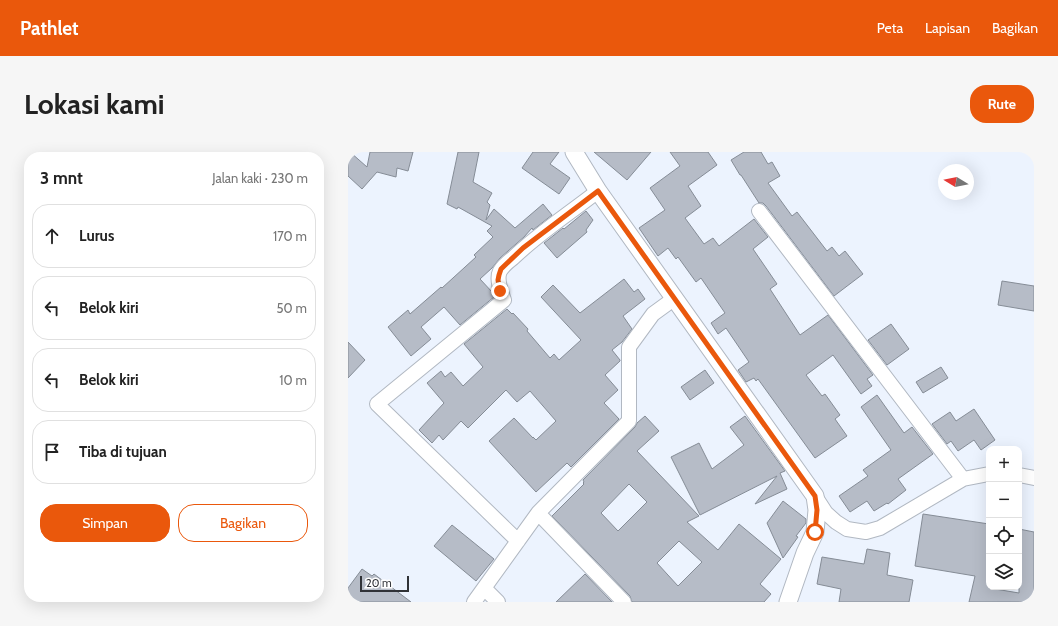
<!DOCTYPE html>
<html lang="id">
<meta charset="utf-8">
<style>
:root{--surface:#fff;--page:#f6f6f6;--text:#222;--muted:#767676;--line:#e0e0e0;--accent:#ea580c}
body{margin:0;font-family:Cabin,sans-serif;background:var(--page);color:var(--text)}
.controls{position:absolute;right:12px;bottom:12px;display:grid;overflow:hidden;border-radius:8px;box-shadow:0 4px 16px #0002}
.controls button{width:36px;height:36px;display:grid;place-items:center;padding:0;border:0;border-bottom:1px solid var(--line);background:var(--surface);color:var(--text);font:20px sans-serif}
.compass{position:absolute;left:590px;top:12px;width:36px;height:36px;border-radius:50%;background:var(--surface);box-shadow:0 4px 16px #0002;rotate:280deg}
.scale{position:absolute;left:12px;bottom:10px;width:49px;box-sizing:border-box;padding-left:4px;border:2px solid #303237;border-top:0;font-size:11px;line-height:14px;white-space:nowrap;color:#303237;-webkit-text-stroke:3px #fff;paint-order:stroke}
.stop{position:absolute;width:12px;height:12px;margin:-9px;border:3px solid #ea580c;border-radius:50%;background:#fff}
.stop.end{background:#ea580c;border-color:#fff;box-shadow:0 1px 4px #0008}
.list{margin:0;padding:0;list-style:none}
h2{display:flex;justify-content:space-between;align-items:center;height:52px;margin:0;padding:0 16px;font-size:17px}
h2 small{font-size:13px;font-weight:400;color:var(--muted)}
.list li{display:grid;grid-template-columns:26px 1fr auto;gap:12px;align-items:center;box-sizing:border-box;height:64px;margin:0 8px 8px;padding:0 8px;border:1px solid var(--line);border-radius:16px}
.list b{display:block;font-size:15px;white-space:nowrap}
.list em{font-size:13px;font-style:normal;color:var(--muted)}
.actions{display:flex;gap:8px;padding:12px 16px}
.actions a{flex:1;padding:9px 0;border:1px solid var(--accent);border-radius:16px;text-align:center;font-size:14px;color:var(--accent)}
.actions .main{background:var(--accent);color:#fff}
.icon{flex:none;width:22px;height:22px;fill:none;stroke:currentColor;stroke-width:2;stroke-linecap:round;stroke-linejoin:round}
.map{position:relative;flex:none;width:686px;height:450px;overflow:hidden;border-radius:16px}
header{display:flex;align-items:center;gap:24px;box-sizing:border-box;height:56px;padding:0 20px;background:var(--accent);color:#fff}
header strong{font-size:19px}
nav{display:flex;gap:22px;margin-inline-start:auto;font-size:14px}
.intro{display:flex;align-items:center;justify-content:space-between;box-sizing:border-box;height:96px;padding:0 24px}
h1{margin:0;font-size:28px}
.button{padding:10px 18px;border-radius:16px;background:var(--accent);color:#fff;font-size:14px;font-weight:700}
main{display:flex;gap:24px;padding:0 24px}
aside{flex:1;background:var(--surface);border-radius:16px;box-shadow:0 4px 16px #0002}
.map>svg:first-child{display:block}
.building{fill:#b6bcc7;stroke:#858c96;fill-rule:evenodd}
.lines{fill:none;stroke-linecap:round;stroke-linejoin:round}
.minor-casing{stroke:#b1b8c2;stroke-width:16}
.tertiary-casing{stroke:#b1b8c2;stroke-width:19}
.minor{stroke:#fff;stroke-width:14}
.tertiary{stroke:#fff;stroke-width:17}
.route{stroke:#ea580c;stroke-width:5}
</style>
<header>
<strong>Pathlet</strong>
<nav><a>Peta</a><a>Lapisan</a><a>Bagikan</a></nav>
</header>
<div class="intro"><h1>Lokasi kami</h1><a class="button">Rute</a></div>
<main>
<aside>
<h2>3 mnt<small>Jalan kaki · 230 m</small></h2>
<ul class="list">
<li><svg class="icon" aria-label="ahead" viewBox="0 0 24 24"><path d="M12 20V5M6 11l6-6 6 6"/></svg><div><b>Lurus</b></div><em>170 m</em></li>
<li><svg class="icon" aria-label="left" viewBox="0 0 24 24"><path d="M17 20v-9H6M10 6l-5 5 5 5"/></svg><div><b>Belok kiri</b></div><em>50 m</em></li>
<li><svg class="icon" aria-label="left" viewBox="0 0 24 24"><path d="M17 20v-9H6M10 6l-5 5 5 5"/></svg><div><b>Belok kiri</b></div><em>10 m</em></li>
<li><svg class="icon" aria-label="arrive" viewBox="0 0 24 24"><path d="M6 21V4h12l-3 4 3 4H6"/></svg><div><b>Tiba di tujuan</b></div></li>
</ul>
<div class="actions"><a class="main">Simpan</a><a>Bagikan</a></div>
</aside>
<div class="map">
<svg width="686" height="450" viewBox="0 0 686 450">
<rect width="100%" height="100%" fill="#ecf3fe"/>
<!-- building -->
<path class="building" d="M0 0H2L19 15 22 0H65L60 19 49 16 48 25 29 20 14 37 0 24Z
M110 0H131L125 30 144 41 139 50 142 53 138 68 146 57 167 76 195 52 204 63 185 78 184 76 176 85 152 106 144 116 132 127 145 141 146 145 112 173 96 155 73 175 83 187 63 204 40 175 60 158 62 162 93 135 94 136 128 105 126 103 145 85 139 79 144 74 110 55 109 57 99 52Z
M185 0H211L202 12 222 26 211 42 174 16Z
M246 0H303L279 28Z
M322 0H360L369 13 340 34 353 54 337 66 356 92 365 86 371 94 406 67 420 85 405 97 429 132 422 137 452 183 480 163 525 223 519 227 524 234 513 242 485 203 458 223 474 244 477 242 492 263 487 267 499 284 467 306 410 227 408 229 406 226 398 230 390 218 401 210 378 176 370 182 363 171 377 161 353 126 348 130 330 105 328 107 320 96 310 104 291 76 317 58 302 36 332 14Z
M396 0H413L420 12 424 10 432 24 420 31 444 64 449 60 479 99 484 95 491 104 497 99 515 122 486 144 418 54 415 51H411L393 23H392L383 8Z
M238 59 245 68 238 78 239 80 209 106 196 91 215 76 216 77Z
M276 127 286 140 290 137 297 147 275 164 284 177 274 190 264 198 272 208V209L257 223 270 238 256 251 271 267 223 315 219 311 188 340 141 289 166 266 185 286V285L188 288 208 269 182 239 169 250 158 238 120 276 113 269 95 288 91 283 84 291 71 278 96 251 79 231 93 219 97 225 103 220 115 234 135 215 116 192 159 157 164 162 165 161 180 177 179 179 202 206 206 202 211 208 233 188 193 145 205 133 232 161Z
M654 129 686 134V159L650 153Z
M543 172 561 197 539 213 520 188Z
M0 190 17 208 0 226Z
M593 215 600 226 575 241 568 230Z
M357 218 366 231 342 248 333 235Z
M529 243 556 281 564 275 585 302 550 327 558 338 540 352 539 351 526 359 519 349 502 360 491 344 520 324 515 318 543 298 513 255Z
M626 257 647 288 633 298 626 288 610 299 603 289 599 292 584 272 602 260 608 269Z
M297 264 311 279 289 299 351 364 339 370 370 398 391 372 433 407 412 432 423 442 416 450H284L282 444 204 364 236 332 235 331 236 330 235 328 287 275 289 271ZM281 332 299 350 270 379 253 361ZM331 389 354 410 330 434 309 411Z
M397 264 437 319 432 321 439 337 407 352 429 324 352 363 323 305 351 291 364 317 396 293 382 275Z
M435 349 458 367V371L448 384 450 385 435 406 419 371Z
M575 362 641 372V436L671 441V377L686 380V450H621L627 424 567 414Z
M104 373 146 407 128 429 86 394Z
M519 397 542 401 539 423 565 428 561 450H491L493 437 469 432 474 405 516 412Z
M14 417 24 424 26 422 63 450H7L0 445V436Z
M237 422 264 450H208Z"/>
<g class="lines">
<defs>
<path id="minor" d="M411 59 615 327
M671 323 686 326
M467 344 478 361 488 370 499 377 518 380 532 376 615 327 641 322
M190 361 276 450
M170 389 29 252 156 148C153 140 148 127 152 119 155 114 161 109 165 106 191 81 222 61 250 39
M136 436 150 450
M126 450 190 361 281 269V195L305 162 327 146"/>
<path id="tertiary" d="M226 0 250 39 467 344 469 358 467 380 457 401 440 450"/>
</defs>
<!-- minor casing -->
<use href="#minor" class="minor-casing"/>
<!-- tertiary casing -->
<use href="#tertiary" class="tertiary-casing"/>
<!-- minor -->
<use href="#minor" class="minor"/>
<!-- tertiary -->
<use href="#tertiary" class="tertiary"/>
</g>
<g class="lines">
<!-- route -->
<path class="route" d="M152 139 150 128 151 123 153 117 175 96 250 39 467 344 469 358 467 380"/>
</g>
</svg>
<div class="controls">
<button>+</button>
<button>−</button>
<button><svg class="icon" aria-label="locate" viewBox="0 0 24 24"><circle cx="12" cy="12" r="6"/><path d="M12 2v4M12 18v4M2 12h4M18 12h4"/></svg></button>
<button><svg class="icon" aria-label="layers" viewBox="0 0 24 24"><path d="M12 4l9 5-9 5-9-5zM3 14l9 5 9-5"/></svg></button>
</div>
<svg class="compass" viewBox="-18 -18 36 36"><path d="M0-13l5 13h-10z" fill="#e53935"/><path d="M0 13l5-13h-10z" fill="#767676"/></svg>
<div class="scale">20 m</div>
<div class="stop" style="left:467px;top:380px"></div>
<div class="stop end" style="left:152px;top:139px"></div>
</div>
</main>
